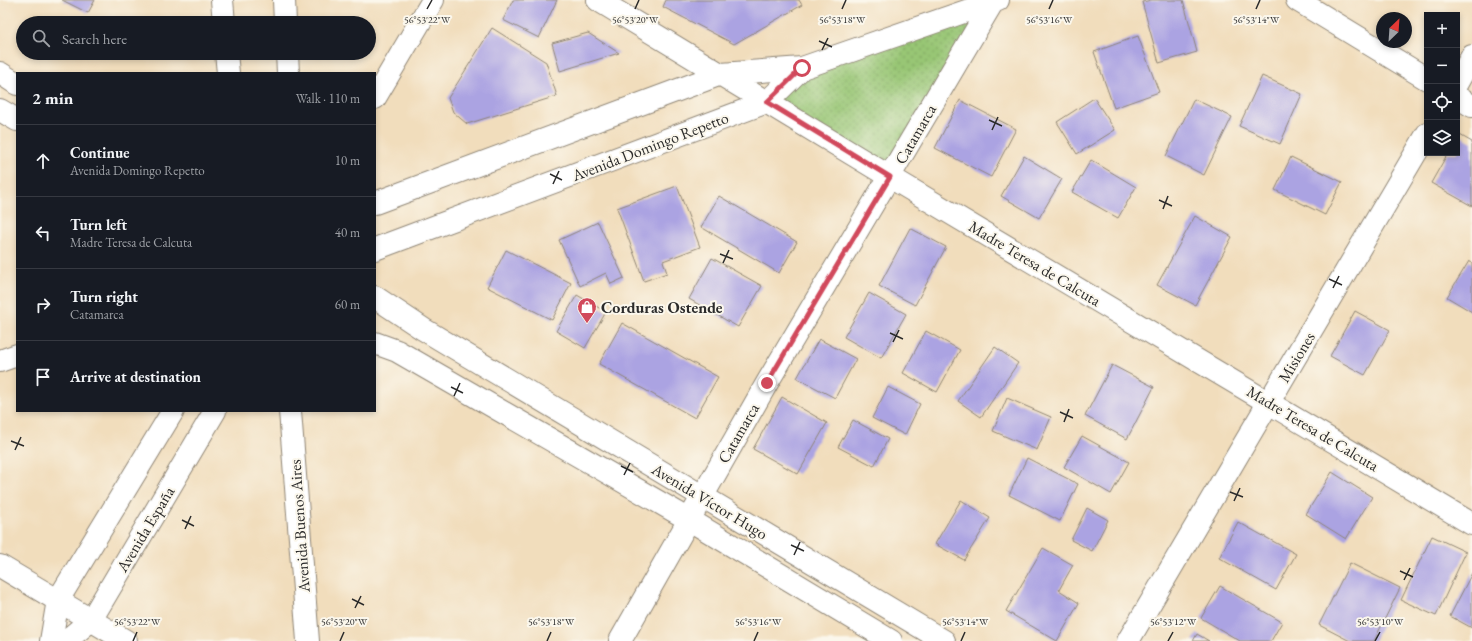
<!DOCTYPE html>
<meta charset="utf-8">
<style>
:root{--surface:#171b24;--page:#20242c;--text:#f1f3f6;--muted:#9ea1a6;--line:#363941}
body{margin:0;font-family:"EB Garamond",serif;background:var(--page);color:var(--text)}
.controls{position:absolute;right:12px;top:12px;display:grid;overflow:hidden;border-radius:0px;box-shadow:0 2px 6px #0003}
.controls button{width:36px;height:36px;display:grid;place-items:center;padding:0;border:0;border-bottom:1px solid var(--line);background:var(--surface);color:var(--text);font:20px sans-serif}
.compass{position:absolute;left:1376px;top:12px;width:36px;height:36px;border-radius:50%;background:var(--surface);box-shadow:0 2px 6px #0003;rotate:25deg}
.stop{position:absolute;width:12px;height:12px;margin:-9px;border:3px solid #d1495b;border-radius:50%;background:#fff}
.stop.end{background:#d1495b;border-color:#fff;box-shadow:0 1px 4px #0008}
.list{margin:0;padding:0;list-style:none}
h2{display:flex;justify-content:space-between;align-items:center;height:52px;margin:0;padding:0 16px;font-size:17px}
h2 small{font-size:13px;font-weight:400;color:var(--muted)}
.list li{display:grid;grid-template-columns:26px 1fr auto;gap:12px;align-items:center;box-sizing:border-box;height:72px;padding:0 16px;border-top:1px solid var(--line)}
.list b{display:block;font-size:15px;white-space:nowrap}
.list p{margin:0;font-size:13px;white-space:nowrap;color:var(--muted)}
.list em{font-size:13px;font-style:normal;color:var(--muted)}
.icon{flex:none;width:22px;height:22px;fill:none;stroke:currentColor;stroke-width:2;stroke-linecap:round;stroke-linejoin:round}
.map{position:relative;flex:none;width:1472px;height:641px;overflow:hidden}
.search{position:absolute;background:var(--surface);box-shadow:0 2px 6px #0003;left:16px;top:16px;width:360px;height:44px;display:flex;align-items:center;gap:10px;box-sizing:border-box;padding:0 14px;border-radius:22px;color:var(--muted);font-size:15px}
.panel{position:absolute;background:var(--surface);box-shadow:0 2px 6px #0003;left:16px;top:72px;width:360px;height:340px;border-radius:0px}
.map>svg:first-child{display:block}
.grass{fill:url(#grass-dots);stroke:#627850}
.building{fill:#aba3e2}
.lines{fill:none;stroke-linecap:round;stroke-linejoin:round}
.street-casing{stroke:#8e8474;stroke-width:24}
.secondary-casing{stroke:#8e8474;stroke-width:24}
.street{stroke:#fff;stroke-width:22}
.secondary{stroke:#fff;stroke-width:22}
.route{stroke:#d1495b;stroke-width:5}
.ticks{fill:none;stroke:#2b2b2b;stroke-width:1.5}
.labels{text-anchor:middle;stroke-width:4;stroke-linejoin:round;paint-order:stroke}
.street-label{font-size:16px;fill:#2b2b2b;stroke:#fbf7ec}
.poi-label{font-size:16px;font-weight:bold;fill:#2b2b2b;stroke:#fbf7ec;text-anchor:start}
.ticks-label{font-size:10px;text-anchor:middle;fill:#2b2b2b;stroke:#fbf7ec;stroke-width:4;stroke-linejoin:round;paint-order:stroke}
</style>
<div class="map">
<svg width="1472" height="641" viewBox="0 0 1472 641">
<defs>
<pattern id="grass-dots" width="8" height="8" patternUnits="userSpaceOnUse"><rect width="8" height="8" fill="#98c674"/><path d="M2 2h.1M6 6h.1" fill="none" stroke="#7ca15f" stroke-width="1.8" stroke-linecap="round"/></pattern>
</defs>
<rect width="100%" height="100%" fill="#fbf7ec"/>
<filter id="ink" filterUnits="userSpaceOnUse"><feTurbulence type="fractalNoise" baseFrequency=".025" numOctaves="2"/><feDisplacementMap in="SourceGraphic" scale="8" xChannelSelector="R" yChannelSelector="G"/><feConvolveMatrix kernelMatrix="1 2 1 2 8 2 1 2 1" color-interpolation-filters="sRGB"/></filter>
<filter id="wash" filterUnits="userSpaceOnUse"><feTurbulence type="fractalNoise" baseFrequency=".012" numOctaves="4" result="noise"/><feDisplacementMap in="SourceGraphic" scale="16" xChannelSelector="R" yChannelSelector="G"/><feGaussianBlur stdDeviation="0.9" result="paint"/><feColorMatrix in="noise" values="0 0 0 0 0 0 0 0 0 0 0 0 0 0 0 0 0 1.4 0 .05"/><feComposite in="paint" operator="in"/></filter>
<g filter="url(#wash)">
<rect width="100%" height="100%" fill="#f1ddbc"/>
<!-- grass -->
<path class="grass" d="M993 2 890 177 769 100 802 68Z"/>
<g id="blocks">
<!-- building -->
<path class="building" d="M62 0H95L88 13Z
M513 0H557L539 38 503 20Z
M666 0H799L802 5 734 44 663 7Z
M1151 0H1183L1197 52 1159 63 1142 2Z
M492 28 546 62 557 96 467 124 453 112 448 98Z
M588 33 619 53 560 71 552 43Z
M1138 36 1159 92 1114 108 1094 52Z
M1262 76 1302 94 1280 144 1239 126Z
M1094 98 1115 130 1077 154 1057 122Z
M1194 99 1232 117 1204 175 1166 156Z
M960 100 1016 129 991 177 935 148Z
M1458 134 1472 142V206L1431 183 1448 153H1457V136Z
M1024 156 1062 179 1039 218 1001 196Z
M1291 157 1342 182 1325 215 1275 190Z
M1091 160 1136 187 1118 218 1072 192Z
M677 186 700 247 663 261 667 273 644 281 617 208Z
M719 196 797 242 779 273 701 227Z
M1195 216 1232 237 1195 305 1157 285Z
M598 222 624 278 611 284 606 273 580 286 559 240Z
M910 228 946 247 915 305 879 286Z
M506 250 571 283 552 320 487 287Z
M712 258 762 286 738 327 689 299Z
M1469 261 1472 263V312L1447 297Z
M869 293 906 314 881 358 844 337Z
M577 295 606 312 585 348 556 331Z
M1355 311 1390 330 1365 375 1330 356Z
M622 323 718 377 695 418 599 364Z
M926 331 960 350 937 392 903 373Z
M819 339 856 359 835 398 797 378Z
M995 347 1018 363 981 417 958 401Z
M1112 365 1154 387 1127 439 1085 416Z
M888 387 920 404 905 435 872 418Z
M782 397 827 423 798 474 753 449Z
M1007 398 1051 417 1037 450 993 431Z
M853 420 888 439 874 466 838 447Z
M1082 436 1129 462 1111 494 1064 467Z
M1027 458 1078 484 1060 521 1009 495Z
M1332 472 1372 497 1346 539 1306 514Z
M961 500 990 518 964 560 935 544Z
M1087 508 1108 520 1092 551 1071 540Z
M1238 522 1296 554 1276 590 1219 558Z
M1432 536 1466 552 1436 616 1401 600Z
M1043 548 1073 565 1059 590 1079 603 1057 641 1006 611Z
M1350 563 1400 588 1374 641H1350L1319 625Z
M1472 573V628L1450 616Z
M1220 586 1282 622 1271 641H1240L1201 618Z
M1197 634 1209 641H1193Z"/>
</g>
</g>
<g filter="url(#ink)">
<use href="#blocks" fill-opacity="0" stroke="#8e8474" stroke-width="1"/>
<g class="lines">
<defs>
<path id="street" d="M222 0 224 23
M284 0 285 23
M598 0 890 177 1472 524
M1297 0 1427 79
M226 53 228 73
M287 53 288 73
M1457 83 1472 56
M1457 97 1472 106
M375 203 721 74 802 68 998 0
M375 249 767 102 802 68
M0 361 17 355
M290 411 308 641
M0 566 126 641
M620 641 767 383 994 0
M1128 641 1427 134"/>
<path id="secondary" d="M0 73 17 84
M375 98 433 0
M0 110 17 120
M375 297 423 329 944 641
M375 343 397 351 688 519 891 641
M51 641 58 600 173 411
M66 641 91 620 215 411"/>
</defs>
<!-- street casing -->
<use href="#street" class="street-casing"/>
<!-- secondary casing -->
<use href="#secondary" class="secondary-casing"/>
<!-- street -->
<use href="#street" class="street"/>
<!-- secondary -->
<use href="#secondary" class="secondary"/>
</g>
</g>
<g class="lines" filter="url(#ink)">
<!-- route -->
<path class="route" d="M767 383 890 177 767 102 802 68"/>
</g>
<!-- ticks -->
<path class="ticks" d="M427 9 432 0M635 9 639 0M842 9 846 0M1049 9 1053 0M1256 9 1260 0M819 41 832 47M822 50 828 38M989 120 1002 126M992 130 998 117M550 174 562 180M553 184 559 171M1159 200 1172 206M1163 209 1168 196M720 254 733 259M723 263 729 250M1329 279 1342 285M1333 288 1339 276M890 333 903 339M893 342 899 330M451 387 463 393M454 396 460 383M1060 412 1073 418M1064 422 1069 409M11 441 24 446M15 450 21 437M621 466 633 472M624 475 630 463M1230 492 1243 497M1234 501 1240 488M182 520 194 526M185 529 191 516M791 545 804 551M794 555 800 542M1400 571 1413 577M1404 580 1410 568M352 599 364 605M355 608 361 596M133 641 137 632M340 641 344 632M547 641 551 632M754 641 758 632M961 641 965 632M1168 641 1173 632M1375 641 1380 632"/>
<!-- icons -->
<defs>
<symbol id="shop-pin" viewBox="-11 -11 22 30"><path d="M0 17L-7.5 6A9.5 9.5 0 1 1 7.5 6Z" fill="#d1495b" stroke="#fbf7ec"/><path d="M-5-2.5h2.3a2.7 3.5 0 0 1 5.4 0H5L5.5 6h-11ZM-1.5-2.5h3a1.5 2.3 0 0 0-3 0Z" fill="#fff"/></symbol>
</defs>
<g fill-rule="evenodd">
<use href="#shop-pin" x="576" y="296" width="22" height="30"/>
</g>
<g class="labels">
<!-- street labels -->
<g class="street-label">
<text transform="translate(915 134) rotate(-60)" y="6">Catamarca</text>
<text transform="translate(650 146) rotate(-21)" y="6">Avenida Domingo Repetto</text>
<text transform="translate(1035 263) rotate(31)" y="6">Madre Teresa de Calcuta</text>
<text transform="translate(1296 357) rotate(-59)" y="6">Misiones</text>
<text transform="translate(1313 428) rotate(31)" y="6">Madre Teresa de Calcuta</text>
<text transform="translate(738 433) rotate(-60)" y="6">Catamarca</text>
<text transform="translate(710 501) rotate(31)" y="6">Avenida Víctor Hugo</text>
<text transform="translate(299 526) rotate(-94)" y="6">Avenida Buenos Aires</text>
<text transform="translate(145 529) rotate(-59)" y="6">Avenida España</text>
</g>
<!-- poi labels -->
<g class="poi-label">
<text x="601" y="313">Corduras Ostende</text>
</g>
</g>
<g class="ticks-label">
<text x="427" y="23">56°53'22"W</text>
<text x="635" y="23">56°53'20"W</text>
<text x="842" y="23">56°53'18"W</text>
<text x="1049" y="23">56°53'16"W</text>
<text x="1256" y="23">56°53'14"W</text>
<text x="344" y="625">56°53'20"W</text>
<text x="758" y="625">56°53'16"W</text>
<text x="1380" y="625">56°53'10"W</text>
<text x="137" y="625">56°53'22"W</text>
<text x="551" y="625">56°53'18"W</text>
<text x="965" y="625">56°53'14"W</text>
<text x="1173" y="625">56°53'12"W</text>
</g>
</svg>
<div class="controls">
<button>+</button>
<button>−</button>
<button><svg class="icon" aria-label="locate" viewBox="0 0 24 24"><circle cx="12" cy="12" r="6"/><path d="M12 2v4M12 18v4M2 12h4M18 12h4"/></svg></button>
<button><svg class="icon" aria-label="layers" viewBox="0 0 24 24"><path d="M12 4l9 5-9 5-9-5zM3 14l9 5 9-5"/></svg></button>
</div>
<svg class="compass" viewBox="-18 -18 36 36"><path d="M0-13l5 13h-10z" fill="#e53935"/><path d="M0 13l5-13h-10z" fill="#9ea1a6"/></svg>
<div class="stop" style="left:802px;top:68px"></div>
<div class="stop end" style="left:767px;top:383px"></div>
<div class="search"><svg class="icon" aria-label="search" viewBox="0 0 24 24"><circle cx="10" cy="10" r="6"/><path d="M15 15l6 6"/></svg>Search here</div>
<section class="panel">
<h2>2 min<small>Walk · 110 m</small></h2>
<ul class="list">
<li><svg class="icon" aria-label="ahead" viewBox="0 0 24 24"><path d="M12 20V5M6 11l6-6 6 6"/></svg><div><b>Continue</b><p>Avenida Domingo Repetto</p></div><em>10 m</em></li>
<li><svg class="icon" aria-label="left" viewBox="0 0 24 24"><path d="M17 20v-9H6M10 6l-5 5 5 5"/></svg><div><b>Turn left</b><p>Madre Teresa de Calcuta</p></div><em>40 m</em></li>
<li><svg class="icon" aria-label="right" viewBox="0 0 24 24"><path d="M7 20v-9h11M14 6l5 5-5 5"/></svg><div><b>Turn right</b><p>Catamarca</p></div><em>60 m</em></li>
<li><svg class="icon" aria-label="arrive" viewBox="0 0 24 24"><path d="M6 21V4h12l-3 4 3 4H6"/></svg><div><b>Arrive at destination</b></div></li>
</ul>
</section>
</div>
